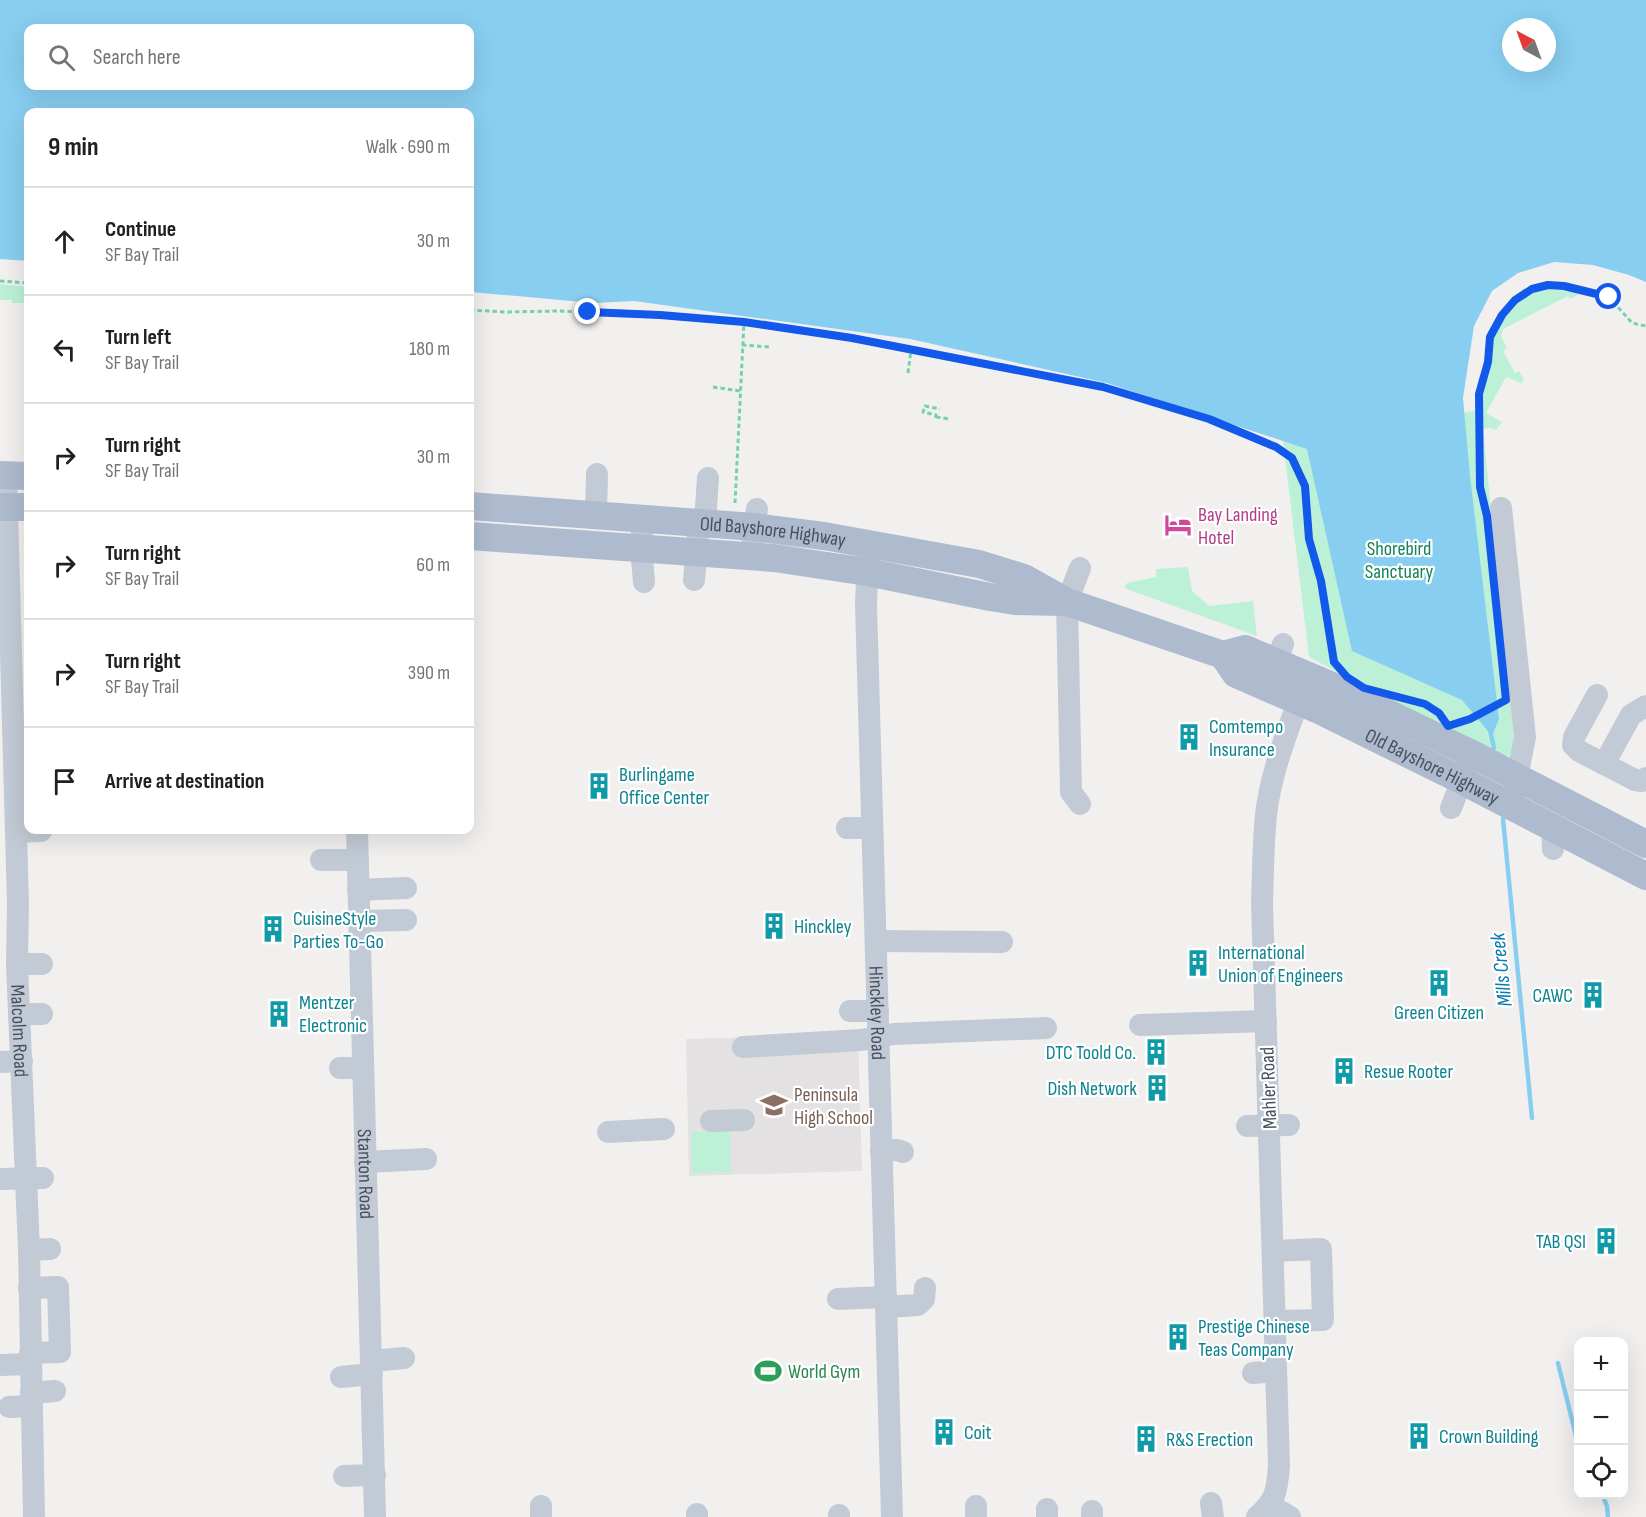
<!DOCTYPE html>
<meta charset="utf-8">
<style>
:root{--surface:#fff;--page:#f6f6f6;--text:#202124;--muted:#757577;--line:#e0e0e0}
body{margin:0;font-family:"Sofia Sans Condensed",sans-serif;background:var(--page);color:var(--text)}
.controls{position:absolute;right:18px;bottom:18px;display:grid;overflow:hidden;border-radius:12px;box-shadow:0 6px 24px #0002}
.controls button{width:54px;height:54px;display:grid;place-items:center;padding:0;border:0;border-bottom:2px solid var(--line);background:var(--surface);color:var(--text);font:30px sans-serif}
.compass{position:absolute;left:1502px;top:18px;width:54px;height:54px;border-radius:50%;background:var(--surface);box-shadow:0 6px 24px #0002;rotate:319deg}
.stop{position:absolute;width:18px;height:18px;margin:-14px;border:4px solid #1258ea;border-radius:50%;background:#fff}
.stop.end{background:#1258ea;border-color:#fff;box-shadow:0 2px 6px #0008}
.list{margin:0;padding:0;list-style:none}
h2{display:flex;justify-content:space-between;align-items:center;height:78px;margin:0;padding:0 24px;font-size:26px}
h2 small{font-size:20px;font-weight:400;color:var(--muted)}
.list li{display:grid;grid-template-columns:39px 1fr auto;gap:18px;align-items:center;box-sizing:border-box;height:108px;padding:0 24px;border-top:2px solid var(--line)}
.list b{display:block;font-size:22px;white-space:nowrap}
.list p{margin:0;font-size:20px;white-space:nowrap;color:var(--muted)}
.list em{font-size:20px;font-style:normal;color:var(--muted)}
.icon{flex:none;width:33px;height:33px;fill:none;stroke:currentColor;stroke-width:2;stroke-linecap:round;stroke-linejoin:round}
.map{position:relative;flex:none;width:1646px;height:1517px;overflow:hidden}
.search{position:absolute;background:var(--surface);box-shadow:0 6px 24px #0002;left:24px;top:24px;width:450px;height:66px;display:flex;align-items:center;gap:15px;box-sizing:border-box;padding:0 21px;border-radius:12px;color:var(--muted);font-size:22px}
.panel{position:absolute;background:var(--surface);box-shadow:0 6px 24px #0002;left:24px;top:108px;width:450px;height:726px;border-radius:12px}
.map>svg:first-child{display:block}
.education{fill:#e3e1e1}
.green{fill:#bcf1d7}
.water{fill:#88cef0;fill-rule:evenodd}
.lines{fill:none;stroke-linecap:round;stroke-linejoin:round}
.stream{stroke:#88cef0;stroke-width:4.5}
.path{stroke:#73d1ad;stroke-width:3;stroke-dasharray:4.5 3;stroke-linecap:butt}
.minor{stroke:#c2cad5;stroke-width:22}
.major{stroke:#aebbcf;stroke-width:28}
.route{stroke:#1258ea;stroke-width:8}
.labels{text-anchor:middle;stroke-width:4.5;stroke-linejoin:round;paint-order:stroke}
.hotel-label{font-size:20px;fill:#b23c85;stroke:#fff;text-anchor:start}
.street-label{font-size:20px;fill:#47505e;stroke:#fff}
.park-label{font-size:20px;fill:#138358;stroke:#fff}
.culture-label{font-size:20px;fill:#0d838f;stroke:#fff;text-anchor:start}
.education-label{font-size:20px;fill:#785e54;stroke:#fff;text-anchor:start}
.leisure-label{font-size:20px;fill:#27864d;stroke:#fff;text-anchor:start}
.water-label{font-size:21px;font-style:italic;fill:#067ab1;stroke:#fff}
</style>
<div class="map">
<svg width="1646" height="1517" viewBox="0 0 1646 1517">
<rect width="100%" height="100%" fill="#f2f0ef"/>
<!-- education -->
<path class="education" d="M858 1034 862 1171 689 1176 686 1039Z"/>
<!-- green -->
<path class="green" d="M0 284 28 287V303H12V300H0Z
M1558 287 1579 291 1581 293 1570 299 1568 296 1503 329 1501 336 1507 348 1503 351 1515 373 1519 371 1524 380 1521 383 1506 377 1486 413 1502 422 1496 430 1490 428 1483 429 1492 519 1499 531 1514 745 1512 754 1504 760 1309 657 1283 441 1480 410C1481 394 1486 384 1488 369 1490 359 1489 348 1492 337 1502 307 1527 290 1558 287Z
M1188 567 1192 591 1209 606 1253 601 1257 636 1124 588 1127 583 1156 577V569Z
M730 1131 731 1172 692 1173 691 1132Z"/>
<!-- water -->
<path class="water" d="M0 0H1646V282L1629 275 1593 265 1554 262 1518 273 1492 291 1474 326 1463 398 1470 476 1499 719 1492 736 1462 700 1352 651 1307 449 1107 383 910 339 634 301 594 303 470 292V112H28V261L0 259ZM1511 27H1547V63H1511ZM28 28H470V86H28Z"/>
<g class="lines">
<!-- stream -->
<path class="stream" d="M1490 730 1494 748
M1503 819 1532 1118
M1558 1363 1578 1444
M1602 1494 1607 1506 1608 1517"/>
<!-- path -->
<path class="path" d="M0 281 28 283
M470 310 505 312 558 311 660 315 744 322 852 338 1103 387 1209 419 1276 447 1292 458 1305 486 1309 539 1321 581 1334 662
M742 345 770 347
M908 373 911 350
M713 387 740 391
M936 417 950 419
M936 418V415L923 412 925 406 940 409
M1483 500 1480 487 1479 395 1488 362 1490 337 1502 315 1515 300 1532 289 1548 285 1564 286 1609 297 1632 323 1646 326
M735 503 744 322
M1418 702 1431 708
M1459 722 1502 703"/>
<!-- minor -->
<g class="minor">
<path id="s1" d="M6 475 18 904 17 964 29 1250 34 1517"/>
<path d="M1501 508 1525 737 1514 793"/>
<path d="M596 515 597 474"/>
<path d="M643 518 641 548 644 582"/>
<path d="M705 523 708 478"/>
<path d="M751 556 757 509"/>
<path id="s2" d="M868 557 866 604 892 1517"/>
<path d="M1080 568 1067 602 1071 792 1080 804"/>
<path d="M694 580 699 523"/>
<path d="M1276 662 1283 644"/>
<path d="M1597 695 1574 737 1573 745 1579 751 1635 780 1642 781 1646 778"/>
<path d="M1604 764 1631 715 1646 706"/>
<path d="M1451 808 1467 767"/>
<path d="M1552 827 1553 849"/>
<path d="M847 828H872"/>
<path id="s3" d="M357 830 375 1517"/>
<path d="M16 832 41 831"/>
<path d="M321 860H358"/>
<path d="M358 890 406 888"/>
<path d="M359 921 406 920"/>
<path d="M876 941 1002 942"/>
<path d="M17 964H42"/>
<path d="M850 1011H878"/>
<path d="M19 1014H42"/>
<path d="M1140 1025 1266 1021"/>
<path d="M743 1047 861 1040 894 1034 1046 1028"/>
<path d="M0 1062 22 1061"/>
<path d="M340 1068H363"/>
<path d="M711 1121 744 1120"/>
<path d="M1247 1126 1289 1125"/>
<path d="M608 1132 664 1129"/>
<path d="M881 1151 897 1150 903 1152"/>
<path d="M365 1162 426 1159"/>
<path d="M0 1179 43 1178"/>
<path d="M29 1250 50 1249"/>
<path d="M1273 1251 1321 1249 1323 1320 1275 1321"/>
<path d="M29 1288 58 1287 60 1352 30 1353"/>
<path d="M838 1299 886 1297"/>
<path d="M886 1307 918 1305 924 1299 925 1288"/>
<path d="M371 1361 404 1358"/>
<path d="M0 1365 30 1364"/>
<path d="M1253 1373 1276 1371"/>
<path d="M341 1377 372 1374"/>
<path d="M31 1393 55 1391"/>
<path d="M9 1407 31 1406"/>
<path d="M344 1476 375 1475"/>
<path d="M1211 1503 1213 1517"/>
<path d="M1270 1505 1290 1517"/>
<path d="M541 1506V1517"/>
<path d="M1047 1509V1517"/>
<path d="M1092 1511V1517"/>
<path d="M697 1514V1517"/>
<path d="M839 1515V1517"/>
<path d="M976 1517V1506"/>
<path d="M1257 1517C1276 1500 1277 1491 1279 1466L1262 903C1263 873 1263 844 1266 815 1271 770 1289 728 1304 686"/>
</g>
<!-- major -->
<g class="major">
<path d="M0 475 28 476"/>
<path id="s4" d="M470 506 754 527 824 536 979 564 1024 578 1067 602 1223 655 1245 649 1332 686 1472 754 1646 844"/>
<path d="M0 507H28"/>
<path d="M470 536 774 558 867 572 990 597 1015 601 1063 602"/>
<path id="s5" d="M1223 655 1236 674 1321 711 1457 778 1646 876"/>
</g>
</g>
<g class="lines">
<!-- route -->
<path class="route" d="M588 312 660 315 744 322 852 338 1103 387 1209 419 1276 447 1292 458 1305 486 1309 539 1321 581 1334 662 1347 677 1364 688 1425 704 1439 713 1448 726 1470 719 1506 700 1487 516 1480 487 1479 394 1488 362 1490 337 1502 315 1515 300 1532 289 1548 285 1564 286 1609 297"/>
</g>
<!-- icons -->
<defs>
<symbol id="hotel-bare" viewBox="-9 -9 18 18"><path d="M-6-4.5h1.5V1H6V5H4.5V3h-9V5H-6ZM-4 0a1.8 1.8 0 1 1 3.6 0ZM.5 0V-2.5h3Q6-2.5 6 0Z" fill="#d1479c" stroke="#fff" stroke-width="2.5" paint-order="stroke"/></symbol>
<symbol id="building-bare" viewBox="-9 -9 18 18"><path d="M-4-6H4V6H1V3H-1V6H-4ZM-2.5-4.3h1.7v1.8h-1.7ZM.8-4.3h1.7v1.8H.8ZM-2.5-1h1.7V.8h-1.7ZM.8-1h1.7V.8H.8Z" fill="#0f9aa8" stroke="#fff" stroke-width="2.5" paint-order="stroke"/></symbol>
<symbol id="school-bare" viewBox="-9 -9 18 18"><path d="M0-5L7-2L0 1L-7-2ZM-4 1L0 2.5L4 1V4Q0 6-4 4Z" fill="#8d6e63" stroke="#fff" stroke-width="2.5" paint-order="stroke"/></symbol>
<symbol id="stadium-bare" viewBox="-9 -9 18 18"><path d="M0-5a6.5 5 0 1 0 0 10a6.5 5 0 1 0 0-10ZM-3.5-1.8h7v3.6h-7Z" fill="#2e9e5b" stroke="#fff" stroke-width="2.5" paint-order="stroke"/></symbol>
</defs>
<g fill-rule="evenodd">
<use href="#hotel-bare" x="1159" y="506" width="38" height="38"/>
<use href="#building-bare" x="1170" y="718" width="38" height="38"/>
<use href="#building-bare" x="580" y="767" width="38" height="38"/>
<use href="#building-bare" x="755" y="907" width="38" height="38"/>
<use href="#building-bare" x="254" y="910" width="38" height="38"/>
<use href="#building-bare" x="1179" y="944" width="38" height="38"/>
<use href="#building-bare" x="1420" y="964" width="38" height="38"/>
<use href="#building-bare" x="1574" y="976" width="38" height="38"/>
<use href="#building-bare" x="260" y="995" width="38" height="38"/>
<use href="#building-bare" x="1137" y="1033" width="38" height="38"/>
<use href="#building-bare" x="1325" y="1052" width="38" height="38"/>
<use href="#building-bare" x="1138" y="1069" width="38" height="38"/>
<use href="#school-bare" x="755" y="1086" width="38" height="38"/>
<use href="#building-bare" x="1587" y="1222" width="38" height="38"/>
<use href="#building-bare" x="1159" y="1318" width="38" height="38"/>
<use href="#stadium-bare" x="749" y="1352" width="38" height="38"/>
<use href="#building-bare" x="925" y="1413" width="38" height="38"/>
<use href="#building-bare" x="1400" y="1417" width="38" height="38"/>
<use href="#building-bare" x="1127" y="1420" width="38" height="38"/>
</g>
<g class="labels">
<!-- hotel labels -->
<g class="hotel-label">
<text x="1198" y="521">Bay Landing<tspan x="1198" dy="23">Hotel</tspan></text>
</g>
<!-- street labels -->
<g class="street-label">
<text dy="7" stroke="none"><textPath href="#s4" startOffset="304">Old Bayshore Highway</textPath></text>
<text dy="7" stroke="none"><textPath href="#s5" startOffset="240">Old Bayshore Highway</textPath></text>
<text dy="7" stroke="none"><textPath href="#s2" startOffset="456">Hinckley Road</textPath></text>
<text dy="7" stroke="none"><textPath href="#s1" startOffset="556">Malcolm Road</textPath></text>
<text transform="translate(1268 1088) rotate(-92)" y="7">Mahler Road</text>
<text dy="7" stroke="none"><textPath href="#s3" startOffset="344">Stanton Road</textPath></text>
</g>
<!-- park labels -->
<g class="park-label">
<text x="1399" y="555">Shorebird<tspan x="1399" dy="23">Sanctuary</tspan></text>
</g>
<!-- culture labels -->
<g class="culture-label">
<text x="1209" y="733">Comtempo<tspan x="1209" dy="23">Insurance</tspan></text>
<text x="619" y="781">Burlingame<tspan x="619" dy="23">Office Center</tspan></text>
<text x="293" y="925">CuisineStyle<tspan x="293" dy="23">Parties To-Go</tspan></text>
<text x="794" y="933">Hinckley</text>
<text x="1218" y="959">International<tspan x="1218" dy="23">Union of Engineers</tspan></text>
<text x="1573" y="1002" text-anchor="end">CAWC</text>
<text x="299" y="1009">Mentzer<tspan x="299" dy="23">Electronic</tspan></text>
<text x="1439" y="1019" text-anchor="middle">Green Citizen</text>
<text x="1136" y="1059" text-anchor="end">DTC Toold Co.</text>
<text x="1364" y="1078">Resue Rooter</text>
<text x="1137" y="1095" text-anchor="end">Dish Network</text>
<text x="1586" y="1248" text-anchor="end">TAB QSI</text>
<text x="1198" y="1333">Prestige Chinese<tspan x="1198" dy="23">Teas Company</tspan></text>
<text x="964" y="1439">Coit</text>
<text x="1439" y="1443">Crown Building</text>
<text x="1166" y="1446">R&amp;S Erection</text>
</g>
<!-- education labels -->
<g class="education-label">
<text x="794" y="1101">Peninsula<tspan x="794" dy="23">High School</tspan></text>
</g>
<!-- leisure labels -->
<g class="leisure-label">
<text x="788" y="1378">World Gym</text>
</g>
<!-- water labels -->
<g class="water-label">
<text transform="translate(1501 970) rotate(-96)" y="7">Mills Creek</text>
</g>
</g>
</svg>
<div class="controls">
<button>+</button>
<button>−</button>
<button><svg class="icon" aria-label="locate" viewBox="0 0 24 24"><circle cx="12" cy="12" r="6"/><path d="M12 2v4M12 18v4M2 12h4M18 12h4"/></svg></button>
</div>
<svg class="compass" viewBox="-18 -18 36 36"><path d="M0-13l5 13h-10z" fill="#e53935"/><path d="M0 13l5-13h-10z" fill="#757577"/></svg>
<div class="stop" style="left:1609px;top:297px"></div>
<div class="stop end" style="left:588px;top:312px"></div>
<div class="search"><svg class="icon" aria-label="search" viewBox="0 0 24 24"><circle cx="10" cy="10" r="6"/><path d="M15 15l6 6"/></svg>Search here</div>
<section class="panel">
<h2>9 min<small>Walk · 690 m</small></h2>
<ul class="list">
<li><svg class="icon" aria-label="ahead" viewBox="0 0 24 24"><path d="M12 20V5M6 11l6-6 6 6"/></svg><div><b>Continue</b><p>SF Bay Trail</p></div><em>30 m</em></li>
<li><svg class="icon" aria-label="left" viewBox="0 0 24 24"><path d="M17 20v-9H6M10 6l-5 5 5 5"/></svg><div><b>Turn left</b><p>SF Bay Trail</p></div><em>180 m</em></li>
<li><svg class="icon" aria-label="right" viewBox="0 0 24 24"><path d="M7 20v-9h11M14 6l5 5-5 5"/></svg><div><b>Turn right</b><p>SF Bay Trail</p></div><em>30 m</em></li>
<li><svg class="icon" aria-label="right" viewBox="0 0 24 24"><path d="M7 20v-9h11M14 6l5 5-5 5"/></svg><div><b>Turn right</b><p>SF Bay Trail</p></div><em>60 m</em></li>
<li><svg class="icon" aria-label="right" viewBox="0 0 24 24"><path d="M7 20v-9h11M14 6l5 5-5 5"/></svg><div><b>Turn right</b><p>SF Bay Trail</p></div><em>390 m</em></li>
<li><svg class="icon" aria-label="arrive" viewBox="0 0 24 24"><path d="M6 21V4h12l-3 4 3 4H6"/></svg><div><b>Arrive at destination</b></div></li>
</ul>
</section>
</div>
